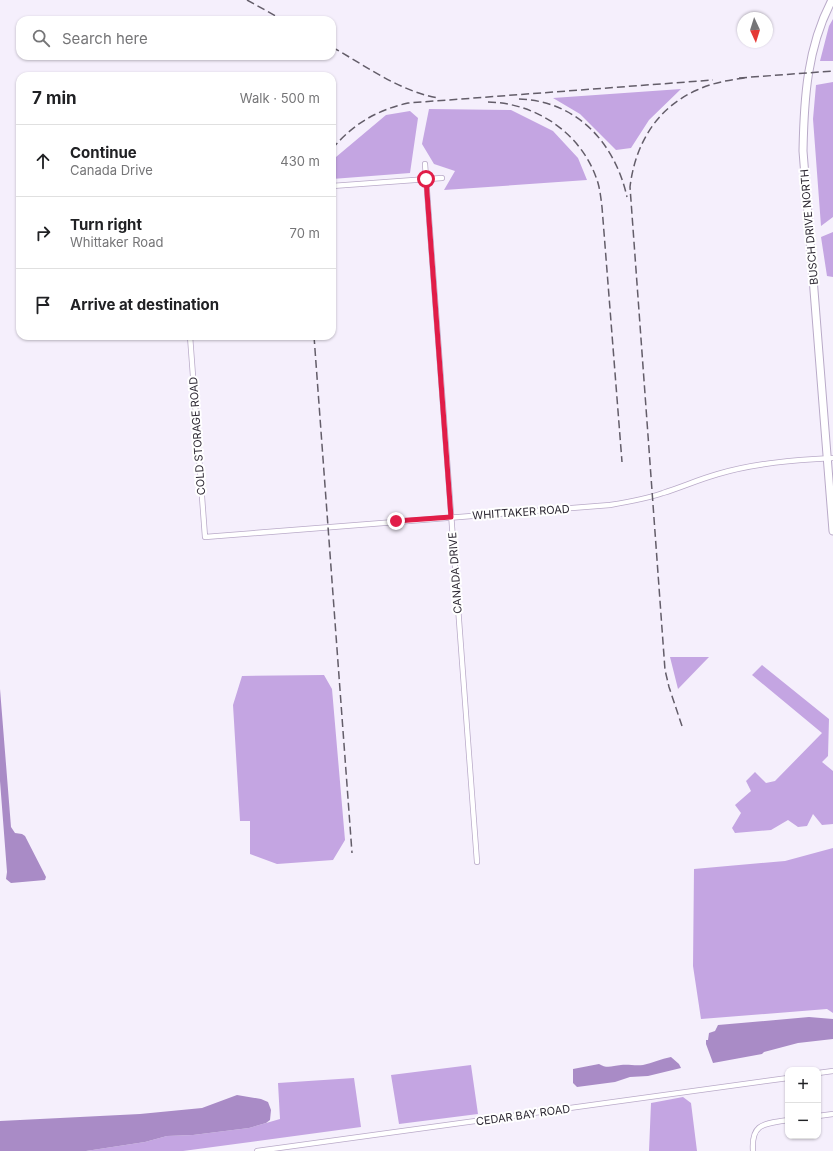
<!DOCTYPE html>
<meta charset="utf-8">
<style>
:root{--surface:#fff;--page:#f2f2f2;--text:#202124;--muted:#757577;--line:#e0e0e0}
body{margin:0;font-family:Inter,sans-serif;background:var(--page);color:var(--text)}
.controls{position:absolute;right:12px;bottom:12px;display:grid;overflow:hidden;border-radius:8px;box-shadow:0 1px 3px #0004}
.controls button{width:36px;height:36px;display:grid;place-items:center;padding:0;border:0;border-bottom:1px solid var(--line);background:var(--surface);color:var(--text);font:20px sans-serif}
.compass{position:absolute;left:737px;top:12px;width:36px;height:36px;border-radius:50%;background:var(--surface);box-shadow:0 1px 3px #0004;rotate:176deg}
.stop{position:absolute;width:12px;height:12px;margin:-9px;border:3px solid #e11d48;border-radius:50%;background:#fff}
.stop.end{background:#e11d48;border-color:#fff;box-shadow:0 1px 4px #0008}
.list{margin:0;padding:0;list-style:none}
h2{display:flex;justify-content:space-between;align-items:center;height:52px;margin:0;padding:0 16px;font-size:17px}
h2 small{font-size:13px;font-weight:400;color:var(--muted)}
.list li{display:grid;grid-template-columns:26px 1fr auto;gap:12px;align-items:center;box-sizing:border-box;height:72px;padding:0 16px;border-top:1px solid var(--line)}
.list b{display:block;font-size:15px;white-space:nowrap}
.list p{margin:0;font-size:13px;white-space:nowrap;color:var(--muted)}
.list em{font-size:13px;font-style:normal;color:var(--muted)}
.icon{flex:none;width:22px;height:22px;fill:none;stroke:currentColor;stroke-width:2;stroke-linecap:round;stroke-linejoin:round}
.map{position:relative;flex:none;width:833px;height:1151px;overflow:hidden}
.search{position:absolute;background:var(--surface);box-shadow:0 1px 3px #0004;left:16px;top:16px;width:320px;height:44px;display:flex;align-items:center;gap:10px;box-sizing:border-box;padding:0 14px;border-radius:12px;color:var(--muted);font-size:15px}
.panel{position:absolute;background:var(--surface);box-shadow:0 1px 3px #0004;left:16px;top:72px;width:320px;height:268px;border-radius:12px}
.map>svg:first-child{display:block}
.forest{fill:#c4a5e2}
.water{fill:#a98bc6}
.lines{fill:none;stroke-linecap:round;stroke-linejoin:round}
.street-casing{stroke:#b9aac8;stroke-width:6}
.secondary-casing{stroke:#b9aac8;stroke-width:9}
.street{stroke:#fff;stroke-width:4.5}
.secondary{stroke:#fff;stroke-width:7}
.rail{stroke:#635d69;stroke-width:1.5;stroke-dasharray:8 4;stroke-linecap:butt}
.route{stroke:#e11d48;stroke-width:5}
.labels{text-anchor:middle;stroke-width:4;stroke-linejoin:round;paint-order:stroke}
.street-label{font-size:11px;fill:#2d2833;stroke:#fff}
</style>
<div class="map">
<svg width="833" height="1151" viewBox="0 0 833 1151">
<rect width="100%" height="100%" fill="#f5effc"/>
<!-- forest -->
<path class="forest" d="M833 19V61H820L829 26Z
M833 82V217L821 226 813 119 816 85Z
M681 89 649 120 631 148 616 150 580 114 553 98Z
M429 109 511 110 553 131 578 158 587 180 444 190 455 171 434 164 422 144Z
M410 111 418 118 410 173 332 179V169L336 157 386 115Z
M833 232V277L827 276 821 237Z
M670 657H709L678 689Z
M762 665 829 719 828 756 822 762 833 771V824L822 825 813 814 807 826 798 827 788 820 771 830 735 833 732 828 741 813 735 805 751 791 746 781 755 772 766 783 775 781 822 733 752 675Z
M324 675 332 689 345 840 333 860 277 864 250 854V821H240L233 705 242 676Z
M833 848V1013L827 1009 701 1019 693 966 694 869 785 861Z
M471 1065 478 1114 399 1124 391 1075Z
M354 1078 361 1127 183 1151H86L145 1142 167 1136 193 1135 249 1128 280 1119 278 1083Z
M683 1097 691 1103 697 1151H649L651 1103Z"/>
<!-- water -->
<path class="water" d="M0 689 11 827 15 833 22 834 25 836 46 877 45 880 11 883 6 879 7 872 0 781Z
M809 1017 833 1019V1039L798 1043 764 1052 762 1054 713 1063 706 1044V1040H708L709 1033 715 1031 718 1025Z
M671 1057 679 1064 681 1068 648 1076 630 1077 615 1082 577 1087 573 1083V1069L599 1064C607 1069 612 1066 621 1065 628 1064 635 1066 643 1065 652 1063 661 1059 671 1057Z
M237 1095 261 1099 268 1102 271 1110 270 1120 266 1123 249 1128 193 1135 167 1136 145 1142 86 1151H0V1121L140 1114 202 1108Z"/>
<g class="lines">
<defs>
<path id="street" d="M425 164 477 862
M332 186 442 178
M190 336 205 537 610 505C628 502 646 499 663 493 682 487 700 479 718 474 755 463 795 460 833 458
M818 1073 833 1071
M818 1116 833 1114
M257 1151 788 1078
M753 1151C751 1123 764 1124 788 1120"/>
<path id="secondary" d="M832 0C807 47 804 99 803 151L833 531"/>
</defs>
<!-- street casing -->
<use href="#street" class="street-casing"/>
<!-- secondary casing -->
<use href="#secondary" class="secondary-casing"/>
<!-- street -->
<use href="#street" class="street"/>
<!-- secondary -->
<use href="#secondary" class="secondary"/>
<!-- rail -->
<path class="rail" d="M247 0 283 20
M332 47C366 66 399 91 438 98
M739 78 833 71
M519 99C577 101 615 143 627 197
M488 102C537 103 583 134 598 183 600 190 601 199 602 207L622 462
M332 149C353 124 377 110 408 103L713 80
M314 336 352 853
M682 726 669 687 665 670 630 187C635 145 656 108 697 90 712 83 728 80 745 78"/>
</g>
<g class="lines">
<!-- route -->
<path class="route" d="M396 521 451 517 426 179"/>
</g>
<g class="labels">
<!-- street labels -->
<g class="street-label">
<text transform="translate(809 227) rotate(-95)" y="4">BUSCH DRIVE NORTH</text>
<text transform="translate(197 436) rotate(-94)" y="4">COLD STORAGE ROAD</text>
<text transform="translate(521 512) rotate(-4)" y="4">WHITTAKER ROAD</text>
<text transform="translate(455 573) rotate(-94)" y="4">CANADA DRIVE</text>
<text transform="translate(523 1115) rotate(-8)" y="4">CEDAR BAY ROAD</text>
</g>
</g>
</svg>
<div class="controls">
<button>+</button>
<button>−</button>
</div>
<svg class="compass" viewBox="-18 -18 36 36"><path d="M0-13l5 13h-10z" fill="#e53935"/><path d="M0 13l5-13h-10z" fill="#757577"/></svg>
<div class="stop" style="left:426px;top:179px"></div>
<div class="stop end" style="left:396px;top:521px"></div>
<div class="search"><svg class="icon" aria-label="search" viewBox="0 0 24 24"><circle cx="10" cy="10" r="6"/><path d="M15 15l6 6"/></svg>Search here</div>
<section class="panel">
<h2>7 min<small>Walk · 500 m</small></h2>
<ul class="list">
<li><svg class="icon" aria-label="ahead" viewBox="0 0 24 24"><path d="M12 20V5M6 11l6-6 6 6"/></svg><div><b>Continue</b><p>Canada Drive</p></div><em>430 m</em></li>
<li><svg class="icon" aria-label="right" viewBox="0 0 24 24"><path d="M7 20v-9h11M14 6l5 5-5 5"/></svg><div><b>Turn right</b><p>Whittaker Road</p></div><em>70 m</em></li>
<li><svg class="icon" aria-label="arrive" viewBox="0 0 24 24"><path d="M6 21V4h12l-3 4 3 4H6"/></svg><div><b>Arrive at destination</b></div></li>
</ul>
</section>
</div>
